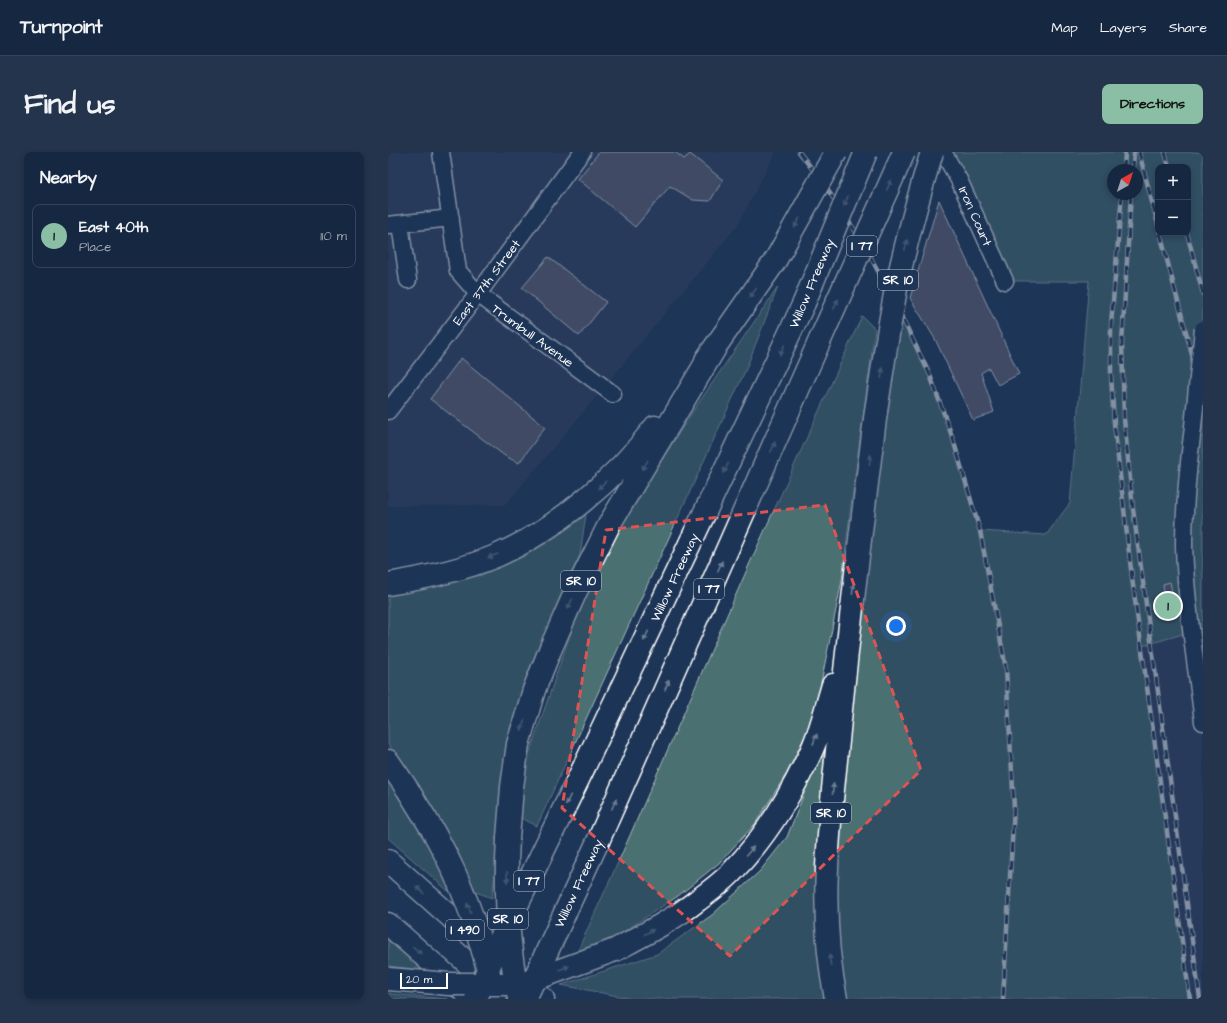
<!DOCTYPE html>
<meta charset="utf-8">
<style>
:root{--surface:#162841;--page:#23344c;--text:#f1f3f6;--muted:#9ea6b1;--line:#35445a;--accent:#8abfa5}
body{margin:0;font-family:"Architects Daughter",sans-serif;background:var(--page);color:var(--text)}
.controls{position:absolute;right:12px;top:12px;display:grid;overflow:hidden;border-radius:8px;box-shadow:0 2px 6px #0003}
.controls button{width:36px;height:36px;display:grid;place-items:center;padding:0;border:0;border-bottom:1px solid var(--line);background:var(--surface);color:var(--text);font:20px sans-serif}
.compass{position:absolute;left:719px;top:12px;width:36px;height:36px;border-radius:50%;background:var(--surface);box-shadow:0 2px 6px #0003;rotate:39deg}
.scale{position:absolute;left:12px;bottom:10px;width:48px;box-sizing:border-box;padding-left:4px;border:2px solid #fff;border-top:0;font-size:11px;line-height:14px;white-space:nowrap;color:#fff;-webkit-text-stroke:3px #1d3557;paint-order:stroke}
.you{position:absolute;left:508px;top:474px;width:14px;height:14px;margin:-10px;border:3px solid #fff;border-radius:50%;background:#1a73e8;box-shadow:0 0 0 6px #1a73e833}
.badge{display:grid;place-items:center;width:26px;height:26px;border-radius:50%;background:var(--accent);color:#111;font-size:13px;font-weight:700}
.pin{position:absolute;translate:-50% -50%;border:2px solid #fff;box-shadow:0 1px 4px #0006}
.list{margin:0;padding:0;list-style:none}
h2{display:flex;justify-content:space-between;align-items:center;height:52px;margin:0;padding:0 16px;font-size:17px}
h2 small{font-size:13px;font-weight:400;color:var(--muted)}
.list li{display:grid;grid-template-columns:26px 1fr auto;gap:12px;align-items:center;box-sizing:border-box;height:64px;margin:0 8px 8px;padding:0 8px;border:1px solid var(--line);border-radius:8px}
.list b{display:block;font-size:15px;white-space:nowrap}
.list p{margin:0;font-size:13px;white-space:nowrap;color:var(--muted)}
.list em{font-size:13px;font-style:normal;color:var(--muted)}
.map{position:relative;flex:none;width:815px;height:847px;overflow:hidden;border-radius:8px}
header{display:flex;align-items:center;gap:24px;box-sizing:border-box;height:56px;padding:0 20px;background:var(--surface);border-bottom:1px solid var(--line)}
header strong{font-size:19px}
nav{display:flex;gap:22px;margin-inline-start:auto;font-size:14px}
.intro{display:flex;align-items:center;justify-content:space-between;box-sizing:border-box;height:96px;padding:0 24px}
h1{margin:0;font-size:28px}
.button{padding:10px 18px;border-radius:8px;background:var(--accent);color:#111;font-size:14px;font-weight:700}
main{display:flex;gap:24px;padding:0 24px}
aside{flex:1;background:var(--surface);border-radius:8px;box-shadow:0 2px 6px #0003}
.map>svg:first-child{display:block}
.built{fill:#344361}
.green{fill:#4b6f72;stroke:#a5b7b8;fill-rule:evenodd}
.building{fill:#6a6577;stroke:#fff}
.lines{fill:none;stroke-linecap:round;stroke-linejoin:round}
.minor-casing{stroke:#fff;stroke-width:19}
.highway-casing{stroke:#fff;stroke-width:25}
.minor{stroke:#1d3557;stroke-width:16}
.highway{stroke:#1d3557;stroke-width:22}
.rail-casing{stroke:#fff;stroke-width:4.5}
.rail{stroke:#1d3557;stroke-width:3;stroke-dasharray:9;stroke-linecap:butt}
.minor-bridge-casing{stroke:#fff;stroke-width:19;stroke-linecap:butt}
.highway-bridge-casing{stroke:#fff;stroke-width:25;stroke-linecap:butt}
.minor-bridge{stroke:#1d3557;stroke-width:16}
.highway-bridge{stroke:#1d3557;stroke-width:22}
.oneway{fill:#6c7c92}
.marked{fill:none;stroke:#de5353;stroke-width:3;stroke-dasharray:8 5;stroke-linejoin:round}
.labels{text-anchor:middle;stroke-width:4;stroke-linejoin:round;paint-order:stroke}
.shield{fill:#1d3557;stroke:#bbc2cd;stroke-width:1}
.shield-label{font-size:12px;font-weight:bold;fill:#fff}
.street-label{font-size:13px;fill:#fff;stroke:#1d3557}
</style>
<header>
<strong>Turnpoint</strong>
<nav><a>Map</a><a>Layers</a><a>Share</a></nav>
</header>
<div class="intro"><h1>Find us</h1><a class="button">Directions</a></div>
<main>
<aside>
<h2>Nearby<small></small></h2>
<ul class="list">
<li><span class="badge">1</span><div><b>East 40th</b><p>Place</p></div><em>110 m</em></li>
</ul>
</aside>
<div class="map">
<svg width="815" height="847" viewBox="0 0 815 847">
<rect width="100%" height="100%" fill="#1d3557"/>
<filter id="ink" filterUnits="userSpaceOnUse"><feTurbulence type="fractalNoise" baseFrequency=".025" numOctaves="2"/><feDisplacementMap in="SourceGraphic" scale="8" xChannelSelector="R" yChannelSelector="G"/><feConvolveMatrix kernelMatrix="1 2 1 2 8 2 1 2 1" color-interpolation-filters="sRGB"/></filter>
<g filter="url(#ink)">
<!-- built -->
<path class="built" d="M0 0H388L349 74 173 287 117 353 0 354Z
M815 476V847H802L754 494Z"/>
<!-- green -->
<path class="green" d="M555 0H815V476L754 494 802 847H448L438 776 506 152 542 223 565 287 592 379 658 383 682 351 701 129H617ZM770 15H800V81H770ZM725 18H749V42H725Z
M390 135 358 217 149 674 133 666 131 631 184 477 206 427 236 367 305 259Z
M474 164 487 177 463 353 454 428 426 565 399 621 367 672 331 711 290 744 229 784 189 800 232 706 361 413Z
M198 363 192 403 177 434 145 510 120 602 111 657 108 714 104 746 88 740 65 692 29 630 0 592V442L22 439 94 423 153 392Z
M438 599 427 754 437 847H245L173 833 269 802 324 763 372 719 399 685 419 634Z
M0 627 31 674 61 734 60 739 0 686Z
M0 780 43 819 0 814Z
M0 841 4 842 60 847H0Z"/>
<!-- building -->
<path class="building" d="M211 0H287L296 7 302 2 335 28 322 49 305 48 282 34 247 75 190 27Z
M551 48 631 222 610 233 601 216 593 221 606 260 585 268 547 187 522 146Z
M160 105 218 150 191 184 134 136Z
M73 206 157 275 131 311 117 304 42 247Z
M782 430 785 445 777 446 775 432Z
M783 449 784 457 778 458 776 450Z"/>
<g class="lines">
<defs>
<path id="minor" d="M53 0 70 119 90 142 225 242
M555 0 571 28 617 129
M12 72 20 128
M0 73 63 66
M0 259 90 142 194 0
M805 275C800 315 796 354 796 394 798 453 808 511 815 570"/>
<path id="highway" d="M318 208 387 109
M0 432C37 426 74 418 108 404 168 378 228 326 267 275
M0 609 20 638
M197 613 416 151
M120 686 124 635 130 592 146 538 162 498 187 441 222 371 327 196
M211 687 432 188
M0 709 99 797
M0 772 77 840
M227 798C255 783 285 768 310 748 321 740 333 731 343 721 374 689 399 650 418 610 431 586 437 559 445 533
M129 824 155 847
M448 847C430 761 441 675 450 589 460 479 474 369 488 259"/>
</defs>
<!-- minor casing -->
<use href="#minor" class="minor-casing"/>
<!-- highway casing -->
<use href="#highway" class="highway-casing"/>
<!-- minor -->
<use href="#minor" class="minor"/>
<!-- highway -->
<use href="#highway" class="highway"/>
<defs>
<path id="rail" d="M411 0 435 31 474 89 506 149 542 223 565 287 592 379 618 517 626 655 615 847
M751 0 770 73
M777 0 781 15
M736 18 737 0
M745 18 746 0
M734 42 723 173V223L726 271 744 426 802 847
M743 42 734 191 736 267 745 357 812 847
M772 81 815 245
M799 81 815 142"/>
</defs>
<!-- rail casing -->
<use href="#rail" class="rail-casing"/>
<!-- rail -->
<use href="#rail" class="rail"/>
<defs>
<path id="minor-bridge" d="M805 275 815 177"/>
<path id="highway-bridge" d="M387 109 448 0
M416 151 478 0
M432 188 516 0
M488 259C495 215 501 171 510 127 520 84 531 42 544 0
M20 638C30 655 41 671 50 688 73 730 90 776 101 822
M120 686C117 740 119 793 131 846
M0 827 61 832H134L227 798
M88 847 111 790 197 613
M137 847 211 687"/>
</defs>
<!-- minor-bridge casing -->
<use href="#minor-bridge" class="minor-bridge-casing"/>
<!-- highway-bridge casing -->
<use href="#highway-bridge" class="highway-bridge-casing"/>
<!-- minor-bridge -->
<use href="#minor-bridge" class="minor-bridge"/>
<!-- highway-bridge -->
<use href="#highway-bridge" class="highway-bridge"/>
</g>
<!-- one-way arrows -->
<defs><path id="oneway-solid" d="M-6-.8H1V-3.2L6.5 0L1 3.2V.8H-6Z"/></defs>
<g class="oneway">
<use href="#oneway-solid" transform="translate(501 33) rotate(-66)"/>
<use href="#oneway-solid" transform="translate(458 49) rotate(112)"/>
<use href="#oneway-solid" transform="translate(409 71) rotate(119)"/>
<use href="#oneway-solid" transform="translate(518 93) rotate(-77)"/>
<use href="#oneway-solid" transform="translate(365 141) rotate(125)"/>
<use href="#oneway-solid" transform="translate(448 152) rotate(-66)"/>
<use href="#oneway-solid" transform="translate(394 198) rotate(115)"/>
<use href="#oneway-solid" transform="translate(494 221) rotate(-81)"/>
<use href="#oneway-solid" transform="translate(385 295) rotate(-66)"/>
<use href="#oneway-solid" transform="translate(482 308) rotate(-83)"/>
<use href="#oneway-solid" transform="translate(257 313) rotate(121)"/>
<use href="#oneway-solid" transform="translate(338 316) rotate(115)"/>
<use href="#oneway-solid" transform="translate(214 333) rotate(137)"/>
<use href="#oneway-solid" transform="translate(105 404) rotate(159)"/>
<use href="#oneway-solid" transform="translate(332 414) rotate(-66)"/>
<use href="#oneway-solid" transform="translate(465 437) rotate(-83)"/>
<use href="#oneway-solid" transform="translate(182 452) rotate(114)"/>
<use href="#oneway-solid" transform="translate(258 484) rotate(115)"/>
<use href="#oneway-solid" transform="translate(279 533) rotate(-66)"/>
<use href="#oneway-solid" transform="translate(135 573) rotate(107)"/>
<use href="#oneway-solid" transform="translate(427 587) rotate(-69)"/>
<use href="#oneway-solid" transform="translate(445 637) rotate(-84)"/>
<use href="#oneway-solid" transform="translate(180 648) rotate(116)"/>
<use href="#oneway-solid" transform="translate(226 652) rotate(-66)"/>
<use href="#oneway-solid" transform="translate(362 699) rotate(-50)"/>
<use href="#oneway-solid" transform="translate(119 725) rotate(90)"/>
<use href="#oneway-solid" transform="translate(32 738) rotate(-138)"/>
<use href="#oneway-solid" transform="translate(81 756) rotate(-111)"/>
<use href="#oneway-solid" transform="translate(261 780) rotate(-28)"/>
<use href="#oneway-solid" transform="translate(29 798) rotate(41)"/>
<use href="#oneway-solid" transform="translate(442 808) rotate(-97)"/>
<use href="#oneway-solid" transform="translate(176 816) rotate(-20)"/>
</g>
</g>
<!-- marked area -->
<path d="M0 0H815V847H0ZM437 353 533 618 342 804 174 656 218 378Z" fill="#1d3557" fill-opacity=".55" fill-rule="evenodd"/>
<path class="marked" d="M437 353 533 618 342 804 174 656 218 378Z"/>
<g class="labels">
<!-- shield labels -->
<g class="shield">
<rect x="459" y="84" width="30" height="20" rx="3"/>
<rect x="490" y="118" width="40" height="20" rx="3"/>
<rect x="173" y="419" width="40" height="20" rx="3"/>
<rect x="306" y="427" width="30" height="20" rx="3"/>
<rect x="423" y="651" width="40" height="20" rx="3"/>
<rect x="126" y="719" width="30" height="20" rx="3"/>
<rect x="100" y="757" width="40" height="20" rx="3"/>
<rect x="58" y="768" width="38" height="20" rx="3"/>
</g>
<g class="shield-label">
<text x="474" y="98">I 77</text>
<text x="510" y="132">SR 10</text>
<text x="193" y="433">SR 10</text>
<text x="321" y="441">I 77</text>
<text x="443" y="665">SR 10</text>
<text x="141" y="733">I 77</text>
<text x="120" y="771">SR 10</text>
<text x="77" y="782">I 490</text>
</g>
<!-- street labels -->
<g class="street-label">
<text transform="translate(588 64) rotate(66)" y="5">Iron Court</text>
<text transform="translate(98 130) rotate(-53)" y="5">East 37th Street</text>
<text transform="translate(423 131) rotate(-67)" y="5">Willow Freeway</text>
<text transform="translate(145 183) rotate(36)" y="5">Trumbull Avenue</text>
<text transform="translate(286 425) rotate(-65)" y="5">Willow Freeway</text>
<text transform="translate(190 731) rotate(-65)" y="5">Willow Freeway</text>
</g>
</g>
</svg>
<div class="controls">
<button>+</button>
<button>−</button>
</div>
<svg class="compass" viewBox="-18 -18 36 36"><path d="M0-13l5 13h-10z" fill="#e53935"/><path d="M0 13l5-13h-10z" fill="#9ea6b1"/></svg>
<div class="scale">20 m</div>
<div class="you"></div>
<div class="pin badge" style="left:780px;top:454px">1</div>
</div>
</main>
